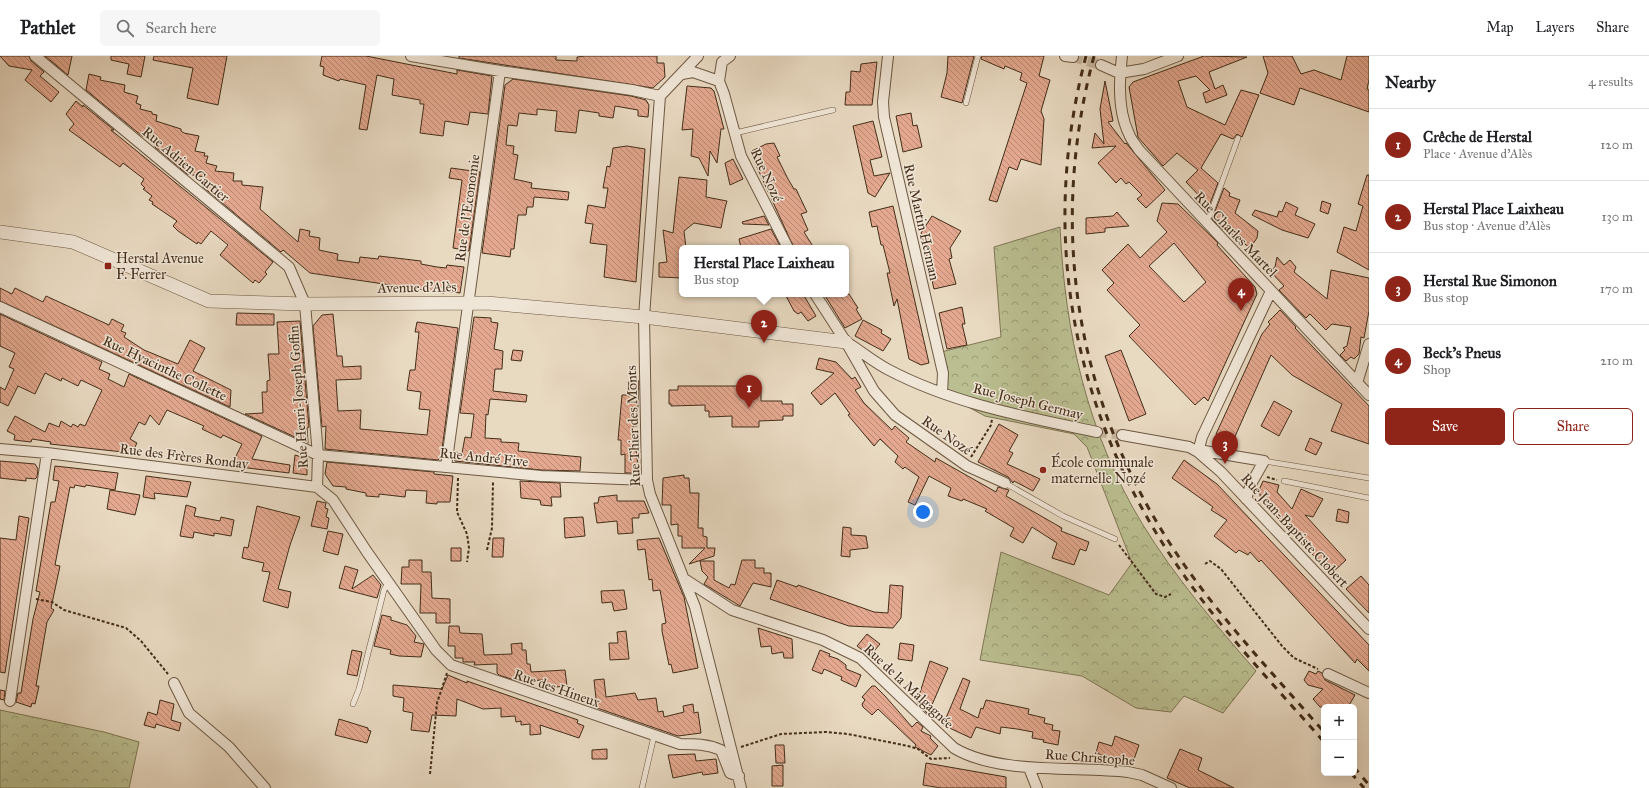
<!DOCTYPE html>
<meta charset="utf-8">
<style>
:root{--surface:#fff;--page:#f6f6f6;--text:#202124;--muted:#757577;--line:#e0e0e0;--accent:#8f2418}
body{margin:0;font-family:"IM FELL Great Primer",serif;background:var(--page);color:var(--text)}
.controls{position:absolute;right:12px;bottom:12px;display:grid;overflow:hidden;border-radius:6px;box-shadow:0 4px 16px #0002}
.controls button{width:36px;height:36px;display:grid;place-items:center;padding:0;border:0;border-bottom:1px solid var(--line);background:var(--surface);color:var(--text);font:20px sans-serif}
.you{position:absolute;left:923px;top:456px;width:14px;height:14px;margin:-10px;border:3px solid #fff;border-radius:50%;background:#1a73e8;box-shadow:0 0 0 6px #1a73e833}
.badge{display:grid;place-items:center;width:26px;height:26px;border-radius:50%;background:var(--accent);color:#fff;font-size:13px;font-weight:700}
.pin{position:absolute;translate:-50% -33px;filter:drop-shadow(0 1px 2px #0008)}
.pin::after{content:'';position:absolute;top:21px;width:14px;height:12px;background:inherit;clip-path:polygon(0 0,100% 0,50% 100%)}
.popup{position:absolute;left:679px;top:189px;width:170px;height:52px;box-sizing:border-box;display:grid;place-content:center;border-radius:6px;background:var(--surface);filter:drop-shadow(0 1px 3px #0005);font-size:13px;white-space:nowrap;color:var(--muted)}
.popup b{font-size:15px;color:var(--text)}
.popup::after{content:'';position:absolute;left:50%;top:100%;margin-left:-8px;border:8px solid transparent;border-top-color:var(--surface)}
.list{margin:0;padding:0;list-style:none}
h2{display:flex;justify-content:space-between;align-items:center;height:52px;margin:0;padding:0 16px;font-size:17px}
h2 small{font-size:13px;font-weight:400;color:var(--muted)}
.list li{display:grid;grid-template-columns:26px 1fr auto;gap:12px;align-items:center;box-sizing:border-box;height:72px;padding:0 16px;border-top:1px solid var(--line)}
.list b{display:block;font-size:15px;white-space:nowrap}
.list p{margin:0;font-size:13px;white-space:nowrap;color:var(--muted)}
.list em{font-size:13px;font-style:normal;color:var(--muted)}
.actions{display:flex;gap:8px;padding:12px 16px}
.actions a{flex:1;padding:9px 0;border:1px solid var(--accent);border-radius:6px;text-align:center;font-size:14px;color:var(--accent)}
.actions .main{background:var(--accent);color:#fff}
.icon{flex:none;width:22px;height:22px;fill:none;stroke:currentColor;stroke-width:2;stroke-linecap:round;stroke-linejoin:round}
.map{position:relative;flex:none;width:1369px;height:732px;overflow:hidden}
header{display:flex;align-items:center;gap:24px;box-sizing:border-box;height:56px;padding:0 20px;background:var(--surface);border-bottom:1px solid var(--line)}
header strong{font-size:19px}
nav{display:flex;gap:22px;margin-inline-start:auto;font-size:14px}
.search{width:280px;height:36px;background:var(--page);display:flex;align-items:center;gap:10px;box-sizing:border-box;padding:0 14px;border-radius:6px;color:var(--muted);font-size:15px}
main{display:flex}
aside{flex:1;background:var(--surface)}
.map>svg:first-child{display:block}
.forest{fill:url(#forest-crowns);stroke:#7f7654}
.building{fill:url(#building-back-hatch);stroke:#442d18;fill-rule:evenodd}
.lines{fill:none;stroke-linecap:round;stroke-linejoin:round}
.minor-tunnel{stroke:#c7b79f;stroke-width:10;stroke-dasharray:10 5;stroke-linecap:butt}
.service-casing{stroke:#6d5842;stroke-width:6}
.minor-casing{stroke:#6d5842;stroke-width:12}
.tertiary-casing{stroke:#6d5842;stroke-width:14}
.path{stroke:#442d18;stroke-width:2;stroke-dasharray:3 2;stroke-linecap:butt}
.service{stroke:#f0e6d7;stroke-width:5}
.minor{stroke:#f0e6d7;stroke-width:10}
.tertiary{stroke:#f0e6d7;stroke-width:13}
.rail{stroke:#442d18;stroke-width:3;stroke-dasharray:7 7;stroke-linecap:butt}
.poi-dot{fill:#8f2418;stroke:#f0e6d7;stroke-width:1.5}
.labels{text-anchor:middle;stroke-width:3;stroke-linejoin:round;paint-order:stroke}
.street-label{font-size:14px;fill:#442d18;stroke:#f0e6d7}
.poi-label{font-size:14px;fill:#442d18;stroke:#f0e6d7;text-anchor:start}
</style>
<header>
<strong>Pathlet</strong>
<div class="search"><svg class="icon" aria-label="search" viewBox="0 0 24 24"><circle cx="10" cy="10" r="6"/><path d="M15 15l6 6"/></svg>Search here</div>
<nav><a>Map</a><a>Layers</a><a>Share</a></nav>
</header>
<main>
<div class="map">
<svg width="1369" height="732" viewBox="0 0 1369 732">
<defs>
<pattern id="forest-crowns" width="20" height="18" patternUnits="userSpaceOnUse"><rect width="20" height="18" fill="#babe90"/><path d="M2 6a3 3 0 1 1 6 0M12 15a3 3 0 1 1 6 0" fill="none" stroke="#999b75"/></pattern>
<pattern id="building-back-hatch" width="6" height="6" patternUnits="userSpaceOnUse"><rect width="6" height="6" fill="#e3a88f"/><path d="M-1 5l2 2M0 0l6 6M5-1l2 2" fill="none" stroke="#ba8974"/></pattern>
</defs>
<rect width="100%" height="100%" fill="#e8d9c1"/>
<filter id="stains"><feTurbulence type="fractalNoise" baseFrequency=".005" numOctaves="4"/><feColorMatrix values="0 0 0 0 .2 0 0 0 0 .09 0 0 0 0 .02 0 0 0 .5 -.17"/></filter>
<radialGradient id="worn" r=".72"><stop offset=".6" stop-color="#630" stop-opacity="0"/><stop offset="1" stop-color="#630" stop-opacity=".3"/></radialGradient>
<!-- forest -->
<path class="forest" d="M1060 171C1065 277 1087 377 1143 469 1175 521 1215 568 1256 615L1223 657 1184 640 1171 656 1136 652 1082 620 980 604 1001 496 1109 539 1132 507 1087 391 1074 378 985 360 942 337 937 297 1001 281 994 191Z
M0 654 104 676 139 686 129 732H0Z"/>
<!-- building -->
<path class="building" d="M0 0H29L31 5 44 16 40 20 59 36 51 46 25 24 32 14 9 10Z
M45 0H72L68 19Z
M111 0H145L141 21 127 18 129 8 111 4Z
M154 0H227L218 49 187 42 193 12 153 4Z
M322 0H366L457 18V14L492 20 488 58 470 56 468 69 445 65 443 80 420 77 424 48H420V44L392 39 394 23 377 19 367 74 359 73 366 29 340 23 339 25 323 19 324 11 320 10Z
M459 0H556V4L577 5V1L585 0H657V7H664L665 21 653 32 498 8 459 2Z
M948 0H974L962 47 941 41 947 17Z
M982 0H1044L1039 20 1050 24 1041 55 1044 63 1041 109 1021 103 1017 114 1009 111 997 146 989 144 1027 27 1020 24 1022 17 1005 10 1004 13 981 3Z
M1204 0 1247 1 1209 16 1215 33 1223 29 1227 39 1206 47 1203 37 1210 34 1196 20 1178 25 1187 51 1225 69 1241 34 1259 39 1242 81 1237 78 1233 83 1221 78 1201 112 1218 127 1209 150 1186 126 1198 114 1177 97 1163 110 1138 81 1129 31 1133 26Z
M1263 0H1292L1301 18 1314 14 1341 24 1347 0H1369V24L1367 33 1369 34V56L1300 32 1294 49 1260 37 1268 17Z
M877 6 872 49H845L846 36H850L851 15 860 16 861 8Z
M89 18 101 21 100 24 125 29 124 36 138 40 136 47 141 49 140 53 152 56V58L157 59 156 65 181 73V75L184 77 199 80 195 95 205 97 204 100H208L206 107 217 110 215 115 234 117 233 125H242V129L263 131 260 153 298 186 300 173 310 175 309 180 320 182 319 194 338 198 337 204 359 207 360 201 378 203 379 200 421 205V208L437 211 446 212 447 209 464 211 460 237 444 235V237L310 217 283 194 281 196 203 131 205 121 187 118 155 91 157 83 142 80 86 34Z
M513 23 631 40 646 44 649 49 648 61 638 60V54L615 50 613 62 599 60V57L579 54 576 77 555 75 557 55 537 53V59L519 57 517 70 508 69 506 89 514 90 513 98 518 99 514 123 532 127 531 132 569 136 568 144 534 141 533 151H527L526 159H518L514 193H511L510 201 482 197 505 29Z
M1105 25 1113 65 1108 66 1125 88 1126 87 1165 134 1146 152 1137 143 1142 139 1129 126 1126 128 1121 122 1116 127 1098 107 1116 90 1092 92 1095 77 1104 88 1100 53Z
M687 30 711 32 714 35 724 73H721L717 107 710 95 708 120 699 102 691 100 693 73 682 74Z
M76 45 83 51V49L114 74H111L273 206 265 216 267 218 259 227 255 224 253 227 220 199 228 189 211 175 201 188 198 186 197 188 178 175 173 170 177 165 152 148 153 146 149 144 152 140 143 133 145 132 141 128 144 123 123 107 120 111 69 74 74 68 66 58Z
M911 57 913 70 917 69 922 91 903 96 896 60Z
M873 65 882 101 870 104 874 120 890 117 875 141 868 137 853 70Z
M774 87 780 100 777 101 788 123 794 133H796L807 156 801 158 808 174 804 176 814 192H794L750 96 766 88Z
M627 90 645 93 636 226 604 221 607 189 590 187 593 168 585 167 588 149 605 152 608 132H603L607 110 610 111 613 92Z
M733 103 743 123 730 129 725 107Z
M451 112 480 116 469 195 453 192 462 124 449 122Z
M1367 119H1369V214L1337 196 1344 171 1356 175 1363 150 1358 148Z
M679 121 707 124 706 141 727 145 725 152 721 172 694 167 684 175 686 192H682V222L659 221V207L667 206 663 174 673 177Z
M1224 132 1230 137 1229 140 1240 144 1235 157 1258 175 1257 182 1250 192 1224 172 1223 174 1212 163Z
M1322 145 1331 148 1328 158 1320 155Z
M1286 146 1298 152 1295 159 1315 168 1308 182 1282 174 1252 159 1255 154 1277 161 1279 155 1282 156Z
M1162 147 1178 148 1218 187 1217 189 1255 231 1257 238 1208 345 1204 341 1195 349 1129 280 1140 269 1107 234 1114 227 1102 214 1128 188 1140 202 1167 176 1157 165ZM1174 187 1206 226 1184 246 1149 210Z
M893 150 929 307 921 309 909 303 897 243 894 250 887 217H890L883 189H881L877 170 872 171 869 156Z
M1117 156 1129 170 1105 172V176L1086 178V162L1113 160Z
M764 160 769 169 743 168 742 166Z
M932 160 961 175 950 192 952 202 949 203 956 228 934 233 921 177Z
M771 173 780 190 776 192H741L739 183Z
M1277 201 1284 209 1290 204 1296 211 1294 216 1327 243 1331 214 1369 222V255L1364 282 1361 281 1359 298 1354 303 1351 301 1346 305 1340 299 1345 294 1343 292 1347 290 1351 271 1332 268 1326 274 1310 258 1306 262 1279 234 1284 230 1270 215 1275 211Z
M0 232 12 238 15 232 43 246 46 240 109 269 112 263 124 269 121 275 126 277 124 281 144 294 178 308 190 284 205 292 193 315 231 334 230 351 0 245Z
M785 238H803L816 260 808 265 801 256 798 258 794 255Z
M824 238H849L858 252 856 253 862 263 845 272Z
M962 251 965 268H962L967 289 947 293 939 257Z
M1280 254 1296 271 1295 272 1369 350V388L1331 375 1342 348 1292 319 1271 299 1233 385 1219 384 1216 378 1262 278 1270 268 1268 266Z
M237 257 274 258V269H236Z
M0 258 102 306 99 313 110 318 108 323 124 331 129 318 262 380 252 403 290 409 289 417 231 410 242 388 223 379 221 382 202 373 204 370 167 354 159 369 150 359 145 369 139 366 130 383 137 387 132 397 50 388 51 386 32 383 31 386 14 384 15 379 7 375 15 360 45 376 49 367 59 371 61 365 71 371 73 368 78 371 80 368 85 370 102 334 81 324 78 330 62 322 61 325 45 317 35 338 18 330 8 350 0 346V331L5 334 14 313 9 311 15 297 0 290Z
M333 258 337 300H342L343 311 361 310V323L336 324 338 355 361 354 360 373 427 379 430 354 419 353 421 336 407 334 410 314H415L419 276H415L417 266 458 272 441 401 438 404 325 393 326 370 322 371 313 270 322 259Z
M474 261 491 262V266L498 267 494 293 503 295 502 313H495L493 335 527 339 526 346 490 343 488 359 486 358 485 382 501 383V386L519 387 518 395 581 401 580 415 541 414 455 405 454 404 455 396 462 397 465 381 471 382 474 358 460 357Z
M863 264 882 274 881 277 891 283 883 295 855 280Z
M300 265 309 371 307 372 308 387 245 358 263 357 262 336H267V325L270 324 268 298H279L277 266Z
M513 294 523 295 521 305 511 304Z
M1121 294 1146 358 1129 365 1105 300Z
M819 302 836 306 852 323 855 321 861 331 855 334 864 347 892 374 895 370 909 382 906 386 935 406 936 402 996 436 998 431 1009 434 1006 440 1062 472 1061 475 1089 486 1086 495 1080 493 1074 509 1052 502 1057 487 1032 471 1023 487 1010 480 1014 472 985 455 987 453 963 443 962 445 948 440 951 432 929 420 915 449 908 446 919 421 905 411 903 413 895 406 898 400 880 383 874 390 848 359 850 358 835 337 821 349 811 337 834 317 816 313Z
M629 325H639L637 370H633L639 417H625V398L621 399V384H618L622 339H628Z
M678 330H751V335H761V345H782V348H793V360H783V364L759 365V371H732V360L709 361V355H705V349L671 350V348H669V334H678Z
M1274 345 1292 355 1279 380 1261 370Z
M999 368 1018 379 1009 395 1013 397 1007 408 1040 423 1033 435 1014 425 1013 427 1008 421 978 406Z
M1310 382 1322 387 1316 399 1305 394Z
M295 399 307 403V419L293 417Z
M1184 404 1217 428 1369 589V615L1357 603 1355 607 1261 504 1259 506 1250 496 1248 499 1239 494 1236 497 1214 480 1227 464 1211 454 1213 451 1172 422Z
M0 405 35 408 38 413 37 421 35 423 26 422V425L0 422Z
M327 406 434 416V418L453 420 450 446H437V448L426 447 427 435 406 434 405 441 379 438V441L366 440V437L346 433V431L333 430 325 418Z
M55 410 118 417 115 434 86 429 85 431 75 429 74 432 70 431 55 509 60 510 51 552 54 554 47 566 36 630H39L35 648 32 647 31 651 16 646 18 637H21L33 563 40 536 36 535 51 446H55L59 425 53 424Z
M684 419V422H689L690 437H699L698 472H703V480L707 481V492H715L714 500 689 508 705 492H682V480H678V468L671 469V449H662L663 422Z
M146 420 191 426 187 441 154 437 155 443 143 441Z
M520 425 560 427 561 441H551L552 450 541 449 540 444 521 442Z
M1263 425 1279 429 1277 436 1292 453 1301 433 1323 443 1313 461 1305 459 1346 504 1331 518 1261 444 1259 434Z
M110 434 140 439 135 459 107 453Z
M617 439V445H644L649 457 639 458V462H632L633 477 618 478 617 465 597 467 594 447H598L599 441Z
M317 445 326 447 325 452 328 453 326 461 329 462 327 473 311 470Z
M186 449 196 452 194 460 220 465 221 461 234 464 231 480 214 477V480L194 476 193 482 180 480Z
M257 450 300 461 290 489 278 533 291 536 288 552 263 545 270 516 262 515 264 507 242 502 244 491 248 492Z
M1338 453 1349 456 1348 467 1336 465Z
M19 460 29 462 5 617 0 616V482L16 484Z
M583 461 585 480 565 482 564 462Z
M843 471 851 472V479L866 480 868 492 850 494V501L841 500Z
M328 475 343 478 338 499 323 495Z
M493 482H504L503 501H492Z
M659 482 684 541 698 612 673 617 671 608 669 609 662 575V568L666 567 660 534 653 535 652 523 649 524 645 493 638 494 637 484Z
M451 492H461V505H451Z
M409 504H422V516H431L432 542 450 543V567H436V557H420L421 528H401L402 511H409Z
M742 504H755V512H764V517H771V531L753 527 740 550 704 528 708 521 702 515 700 505H714V524L729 532 731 528 735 529Z
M345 510 358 514 352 533 373 519 381 529 377 542 339 532Z
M1361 520 1369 529V557L1346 533Z
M777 524 797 531 798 529 874 556 888 557 890 529 903 530 901 562 893 572 849 570 770 543Z
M624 534 627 553 614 555 612 546 602 547 601 535Z
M382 559 391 561V564L407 569 416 580 414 586 424 588 421 601 399 600 390 598 391 594 374 590Z
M449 570H459L460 577 482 578 484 599 512 598 511 588 522 587V594H526L527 608H530L531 616 565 614 567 630 545 632V624L517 625 499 619 497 617V608L474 609 475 606H463V602H455V590H448Z
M758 572 792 583 793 602H784L783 596 772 598 771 590 761 591Z
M626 575 629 603 610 604 609 587H618L617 576Z
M867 578 880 588 870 600 857 590Z
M900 587 914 589 912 605 898 603Z
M352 594 362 596 357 620 347 618Z
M820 594 830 598 829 600 838 603 846 609V613L861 619 856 631 841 624 842 621 824 613 822 618 812 614Z
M930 605 948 612 928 658 917 646Z
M1309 615 1316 618 1318 615 1322 617 1325 624 1355 639 1348 651H1320L1313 643 1323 633 1308 629 1304 624Z
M448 619 467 627V625L578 664 577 667 584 670 579 682 540 669 541 678 530 679V668L521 669V665L516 666 515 660 501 661V652L483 653 457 643 456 660 432 659 429 676 411 674 413 657 403 655 404 642 393 640V629L442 633Z
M963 622 970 625 960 653 978 662 981 652 983 653 986 644 1029 653 1028 658 1045 662 1044 667 1053 669 1052 674 1060 675 1058 689 1043 686 1044 684 1032 682 1033 676 1017 673 1001 671 1000 678 976 671 971 682 943 669Z
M604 623 606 641 635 637 638 644 656 642 658 656 663 655 664 661 684 656 683 650 693 648 694 657 698 656 701 677 678 680 597 652 594 624Z
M872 630H875L885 640 912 671 917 666 923 671 921 675 931 680 930 682 938 690 931 699 915 691 916 689 878 653 872 659 863 651 862 648 865 644 862 641Z
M0 634 5 635 4 644 0 643Z
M160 644 174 648 171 664 181 667 179 675 156 668 155 672 144 669 148 656 157 659Z
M339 663 368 672V674L371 675 367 687 335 679Z
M1115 680 1139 689 1132 709 1096 697 1099 686 1112 690Z
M775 689H784L785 707H776Z
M607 693V703H592V694Z
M1180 693 1202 702 1198 714 1234 732H1190L1167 722Z
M695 698 696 705 716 703 718 717 703 719 702 716 673 722 668 699Z
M926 707 1006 721V732H941L923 729Z
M783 709V730H772V710Z"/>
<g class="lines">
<!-- minor-tunnel -->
<path class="minor-tunnel" d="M1073 1 1101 9
M1097 376 1122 379"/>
<defs>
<path id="service" d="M966 47 978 0
M735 77 833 54
M1205 166 1210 159 1238 82
M1264 405 1369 422
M1284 425 1369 442
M1005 427 1063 460 1115 483
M353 648 359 633 384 534 388 527
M642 732 654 680"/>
<path id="minor" d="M35 0 289 211 305 248 318 399 317 431
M411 0 500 15 632 34 660 40
M730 0 722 6 719 25 724 38 741 100 788 192
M888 0 883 46 884 61 943 317 942 337
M1065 0 1073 1
M1122 0C1119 24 1118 56 1129 78 1131 84 1136 89 1139 94L1369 339
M1101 9 1119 17
M1119 17 1144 13 1178 0
M682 18 693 16 719 25
M660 40 644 261 647 424 650 438 695 551 741 732
M660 40 698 0
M815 238 846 286 874 335 895 359 967 410 1005 427
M0 251 318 399 541 420 647 424
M848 287C862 296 875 307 889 314 954 348 1026 361 1097 376
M1357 327 1369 288
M1122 379 1189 391 1198 396 1221 416 1369 573
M0 393 47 397 317 431
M1198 396 1202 381 1271 235
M1198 396 1204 395 1264 405 1251 428 1246 443
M446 411 500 15
M317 431 333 444 367 496 436 594 451 609 680 688C695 688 707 688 721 694L730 717 739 720
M686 524 732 554 823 584 860 602 954 692C999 719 1076 710 1128 716L1142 719 1171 732
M1328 618 1369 637
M174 627 189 657 229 691 265 732
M10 645 47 397
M1029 712 1037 732"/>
<path id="tertiary" d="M0 176 73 186 209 245 305 248 487 247 644 261 846 286"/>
</defs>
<!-- service casing -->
<use href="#service" class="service-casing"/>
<!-- minor casing -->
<use href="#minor" class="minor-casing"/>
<!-- tertiary casing -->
<use href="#tertiary" class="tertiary-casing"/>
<!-- path -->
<path class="path" d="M971 401 991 369 992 363
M1267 421 1277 424
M458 422 457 456 467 478 469 492 467 506
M1119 489 1156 538 1165 541 1171 538
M487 494 492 472 493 426
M1205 508 1210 505 1221 513 1282 590 1294 602 1318 613
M36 543 52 546 64 554 126 572 141 585 168 618
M741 691 781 678 826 676 848 678 908 690 918 693 931 703 950 702
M430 718 437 647 447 617"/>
<!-- service -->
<use href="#service" class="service"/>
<!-- minor -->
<use href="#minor" class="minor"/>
<!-- tertiary -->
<use href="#tertiary" class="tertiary"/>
<!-- rail -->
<path class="rail" d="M1086 0C1038 183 1073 360 1181 515 1223 576 1275 630 1324 686
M1094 0C1049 169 1074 338 1169 486 1213 555 1271 615 1324 676
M1354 711 1369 729
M1351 717 1364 732"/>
</g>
<!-- markers -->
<g class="poi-dot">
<rect x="104" y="206" width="8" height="8" rx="2"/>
<circle cx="1043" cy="414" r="4"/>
</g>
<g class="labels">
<!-- street labels -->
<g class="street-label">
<text transform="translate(186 108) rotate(40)" y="5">Rue Adrien Cartier</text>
<text transform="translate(767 119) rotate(65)" y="5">Rue Nozé</text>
<text transform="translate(467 152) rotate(-82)" y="5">Rue de l'Economie</text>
<text transform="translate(922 166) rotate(77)" y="5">Rue Martin Herman</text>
<text transform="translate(1236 178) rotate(46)" y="5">Rue Charles Martel</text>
<text transform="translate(417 231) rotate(-1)" y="5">Avenue d'Alès</text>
<text transform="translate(165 312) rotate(25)" y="5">Rue Hyacinthe Collette</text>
<text transform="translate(298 341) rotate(-94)" y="5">Rue Henri-Joseph Goffin</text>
<text transform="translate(1028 345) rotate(14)" y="5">Rue Joseph Germay</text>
<text transform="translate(633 370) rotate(-92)" y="5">Rue Thier des Monts</text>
<text transform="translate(947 379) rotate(35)" y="5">Rue Nozé</text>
<text transform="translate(184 400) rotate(7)" y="5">Rue des Frères Ronday</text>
<text transform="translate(484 401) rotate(6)" y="5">Rue André Five</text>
<text transform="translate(1295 474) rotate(47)" y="5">Rue Jean-Baptiste Clobert</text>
<text transform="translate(909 630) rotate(43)" y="5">Rue de la Malgagnée</text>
<text transform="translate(557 632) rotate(19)" y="5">Rue des Hineux</text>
<text transform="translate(1090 701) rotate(4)" y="5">Rue Christophe</text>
</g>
<!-- poi labels -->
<g class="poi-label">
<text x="116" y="207">Herstal Avenue<tspan x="116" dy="16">F. Ferrer</tspan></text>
<text x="1051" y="411">École communale<tspan x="1051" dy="16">maternelle Nozé</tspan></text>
</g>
</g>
<rect width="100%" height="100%" filter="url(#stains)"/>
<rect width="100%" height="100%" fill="url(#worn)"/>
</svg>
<div class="controls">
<button>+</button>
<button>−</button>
</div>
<div class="you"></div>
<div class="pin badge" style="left:749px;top:352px">1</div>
<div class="pin badge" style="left:764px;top:287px">2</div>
<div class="popup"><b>Herstal Place Laixheau</b>Bus stop</div>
<div class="pin badge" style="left:1225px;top:408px">3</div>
<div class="pin badge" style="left:1241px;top:255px">4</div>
</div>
<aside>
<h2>Nearby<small>4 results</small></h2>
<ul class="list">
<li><span class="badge">1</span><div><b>Crêche de Herstal</b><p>Place · Avenue d'Alès</p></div><em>120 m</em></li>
<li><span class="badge">2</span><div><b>Herstal Place Laixheau</b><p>Bus stop · Avenue d'Alès</p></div><em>130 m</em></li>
<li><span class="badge">3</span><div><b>Herstal Rue Simonon</b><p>Bus stop</p></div><em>170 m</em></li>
<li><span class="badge">4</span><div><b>Beck's Pneus</b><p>Shop</p></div><em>210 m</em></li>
</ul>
<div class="actions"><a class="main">Save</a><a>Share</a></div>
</aside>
</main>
